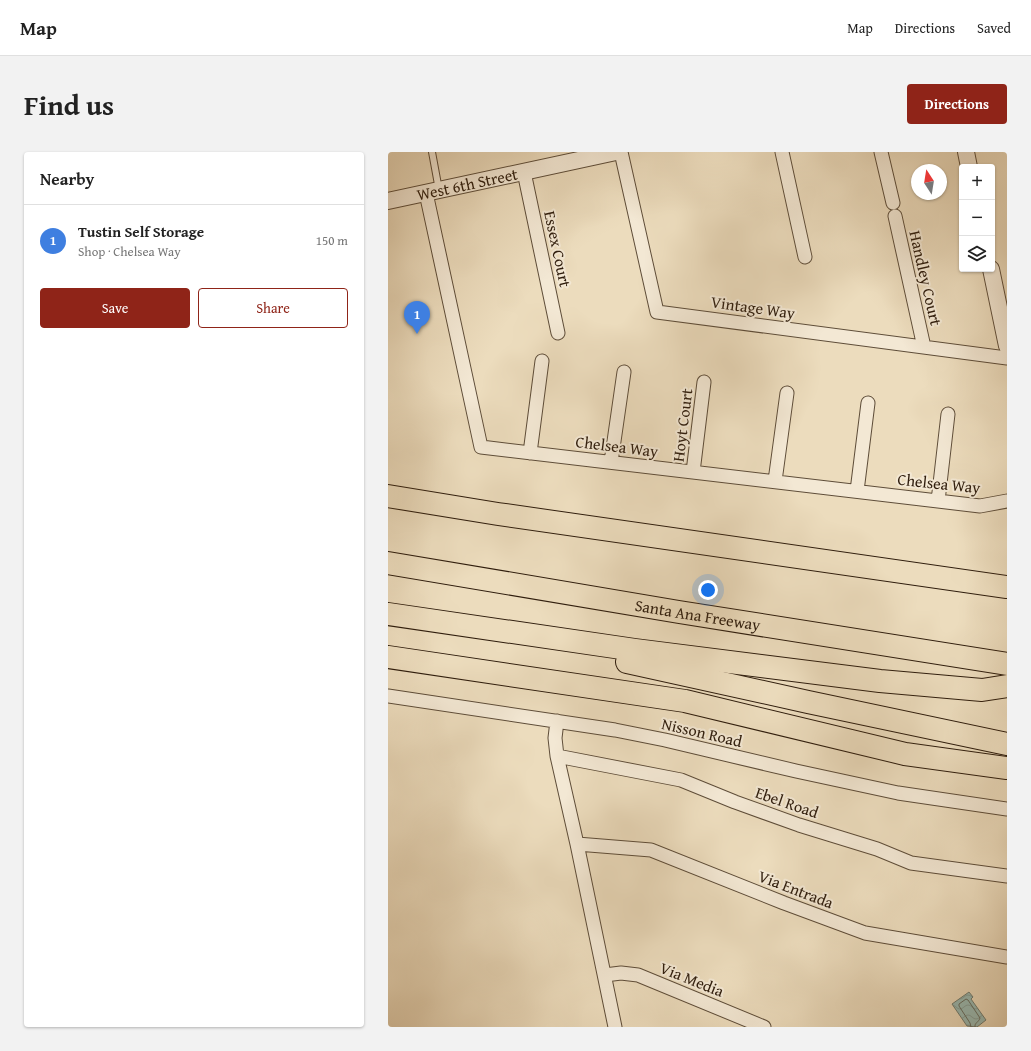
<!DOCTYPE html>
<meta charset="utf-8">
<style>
:root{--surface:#fff;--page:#f2f2f2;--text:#222;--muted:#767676;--line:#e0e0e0;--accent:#8f2418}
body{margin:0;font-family:"Gentium Book Plus",serif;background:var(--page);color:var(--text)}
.controls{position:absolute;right:12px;top:12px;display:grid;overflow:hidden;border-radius:4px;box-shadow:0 1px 3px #0004}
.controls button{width:36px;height:36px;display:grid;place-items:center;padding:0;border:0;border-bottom:1px solid var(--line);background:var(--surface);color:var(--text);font:20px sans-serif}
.compass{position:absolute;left:523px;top:12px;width:36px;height:36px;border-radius:50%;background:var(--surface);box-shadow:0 1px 3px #0004;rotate:348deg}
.you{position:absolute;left:320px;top:438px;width:14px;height:14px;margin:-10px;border:3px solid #fff;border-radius:50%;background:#1a73e8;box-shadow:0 0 0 6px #1a73e833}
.badge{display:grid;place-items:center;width:26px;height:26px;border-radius:50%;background:var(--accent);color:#fff;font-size:13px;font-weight:700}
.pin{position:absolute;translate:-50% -33px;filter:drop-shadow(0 1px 2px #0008)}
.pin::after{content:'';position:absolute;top:21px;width:14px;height:12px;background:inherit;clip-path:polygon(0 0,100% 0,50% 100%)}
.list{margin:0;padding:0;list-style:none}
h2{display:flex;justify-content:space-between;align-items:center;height:52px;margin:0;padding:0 16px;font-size:17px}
h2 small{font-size:13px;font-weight:400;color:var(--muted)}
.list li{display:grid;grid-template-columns:26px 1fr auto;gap:12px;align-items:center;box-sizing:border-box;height:72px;padding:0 16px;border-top:1px solid var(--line)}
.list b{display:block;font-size:15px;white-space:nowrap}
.list p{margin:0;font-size:13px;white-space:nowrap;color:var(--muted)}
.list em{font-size:13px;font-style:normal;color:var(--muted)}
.actions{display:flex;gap:8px;padding:12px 16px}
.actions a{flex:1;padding:9px 0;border:1px solid var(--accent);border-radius:4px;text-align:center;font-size:14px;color:var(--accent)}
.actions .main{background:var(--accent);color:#fff}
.icon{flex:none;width:22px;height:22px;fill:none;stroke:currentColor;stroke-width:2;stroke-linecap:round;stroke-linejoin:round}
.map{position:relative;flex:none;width:619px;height:875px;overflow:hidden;border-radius:4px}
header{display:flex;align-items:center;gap:24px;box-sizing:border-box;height:56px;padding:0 20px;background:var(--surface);border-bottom:1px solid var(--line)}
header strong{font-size:19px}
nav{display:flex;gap:22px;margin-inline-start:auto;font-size:14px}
.intro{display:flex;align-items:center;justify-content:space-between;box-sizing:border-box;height:96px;padding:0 24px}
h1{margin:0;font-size:28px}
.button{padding:10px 18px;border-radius:4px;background:var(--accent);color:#fff;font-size:14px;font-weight:700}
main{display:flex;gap:24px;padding:0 24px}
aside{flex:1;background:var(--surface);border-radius:4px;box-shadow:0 1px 3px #0004}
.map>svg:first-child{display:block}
.water{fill:url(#water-waves);stroke:#6f7c72}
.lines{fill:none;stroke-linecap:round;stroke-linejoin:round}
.shore{stroke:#646c61;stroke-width:1}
.service-casing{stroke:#5e4d39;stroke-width:8}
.minor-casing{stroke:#5e4d39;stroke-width:15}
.tertiary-casing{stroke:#5e4d39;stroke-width:18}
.motorway-casing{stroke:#2f1d0d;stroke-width:24}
.service{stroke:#f3e8d4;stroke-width:6}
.minor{stroke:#f3e8d4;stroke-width:13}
.tertiary{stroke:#f3e8d4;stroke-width:16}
.motorway{stroke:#ecdcbd;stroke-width:22}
.labels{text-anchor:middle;stroke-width:4;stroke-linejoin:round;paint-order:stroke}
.street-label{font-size:16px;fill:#2f1d0d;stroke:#f3e8d4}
</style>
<header>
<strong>Map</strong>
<nav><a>Map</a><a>Directions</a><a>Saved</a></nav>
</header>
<div class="intro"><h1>Find us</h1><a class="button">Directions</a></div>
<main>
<aside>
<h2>Nearby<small></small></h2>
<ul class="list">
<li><span class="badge" style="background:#3f7fe0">1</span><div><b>Tustin Self Storage</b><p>Shop · Chelsea Way</p></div><em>150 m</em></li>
</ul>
<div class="actions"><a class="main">Save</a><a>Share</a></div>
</aside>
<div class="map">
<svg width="619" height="875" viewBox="0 0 619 875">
<defs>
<pattern id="water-waves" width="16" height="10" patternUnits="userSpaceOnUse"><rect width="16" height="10" fill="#99bbb5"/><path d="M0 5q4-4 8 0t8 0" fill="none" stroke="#84a09a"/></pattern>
</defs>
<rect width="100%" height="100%" fill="#ecdcbd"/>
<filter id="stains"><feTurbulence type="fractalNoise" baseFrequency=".005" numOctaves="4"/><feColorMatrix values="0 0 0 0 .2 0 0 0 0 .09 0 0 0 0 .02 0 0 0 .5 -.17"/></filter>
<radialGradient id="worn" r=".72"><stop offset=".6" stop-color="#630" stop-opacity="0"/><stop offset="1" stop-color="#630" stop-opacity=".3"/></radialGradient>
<!-- water -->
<path class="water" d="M581 840 585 845 583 847 598 868 589 875 579 874 564 852Z"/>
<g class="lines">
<!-- shore -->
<path class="shore" d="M583 875 582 871 571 854V852L578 847 580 848 592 866C591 870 586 871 587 875"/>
<defs>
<path id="service" d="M44 0 51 38"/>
<path id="minor" d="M233 0 269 160 619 206
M394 0 417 105
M493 0 505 51
M136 20 170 181
M38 41 93 295 592 354 619 349
M507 64 536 195
M142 301 154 209
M223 310 236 220
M305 320 316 230
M387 329 399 241
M469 339 480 251
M550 349 560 262
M0 544 227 578 277 588 408 619 510 641 619 657
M169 569 167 586 169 604 189 692 227 875
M169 604 293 628 347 650 411 673 489 697 523 711 619 724
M189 692 263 698 396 751 477 781 619 805
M217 823 233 821 250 823 376 875"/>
<g id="tertiary">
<path d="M578 0 581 15"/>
<path id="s1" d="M0 49 228 0"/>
<path d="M603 117 619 194"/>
</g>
<g id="motorway">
<path d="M0 344 110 362 619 435"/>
<path id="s2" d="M0 411 291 460 619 512"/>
<path d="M0 462 247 498 492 529 594 538 619 534"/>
<path d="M0 505 297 549 517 602 619 616"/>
<path d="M239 510 420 550 619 592"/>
</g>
</defs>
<!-- service casing -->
<use href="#service" class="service-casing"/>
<!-- minor casing -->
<use href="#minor" class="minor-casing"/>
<!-- tertiary casing -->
<use href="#tertiary" class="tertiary-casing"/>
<!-- motorway casing -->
<use href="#motorway" class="motorway-casing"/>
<!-- service -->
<use href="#service" class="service"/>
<!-- minor -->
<use href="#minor" class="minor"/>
<!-- tertiary -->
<use href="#tertiary" class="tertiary"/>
<!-- motorway -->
<use href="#motorway" class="motorway"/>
</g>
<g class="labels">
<!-- street labels -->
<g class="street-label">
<text dy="6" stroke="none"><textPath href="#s1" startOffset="81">West 6th Street</textPath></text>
<text transform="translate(170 97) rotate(78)" y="6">Essex Court</text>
<text transform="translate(538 126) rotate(77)" y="6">Handley Court</text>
<text transform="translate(365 155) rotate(8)" y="6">Vintage Way</text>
<text transform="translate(294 273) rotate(-83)" y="6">Hoyt Court</text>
<text transform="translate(229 294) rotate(7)" y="6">Chelsea Way</text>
<text transform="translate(551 331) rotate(6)" y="6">Chelsea Way</text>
<text dy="6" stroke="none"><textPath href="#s2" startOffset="314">Santa Ana Freeway</textPath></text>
<text transform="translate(314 580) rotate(13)" y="6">Nisson Road</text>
<text transform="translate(399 650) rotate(19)" y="6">Ebel Road</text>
<text transform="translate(408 737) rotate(21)" y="6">Via Entrada</text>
<text transform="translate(304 827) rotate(22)" y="6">Via Media</text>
</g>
</g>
<rect width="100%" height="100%" filter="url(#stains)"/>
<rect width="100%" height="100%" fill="url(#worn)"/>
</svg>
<div class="controls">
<button>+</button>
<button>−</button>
<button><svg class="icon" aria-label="layers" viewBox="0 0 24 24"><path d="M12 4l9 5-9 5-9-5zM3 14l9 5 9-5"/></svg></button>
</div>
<svg class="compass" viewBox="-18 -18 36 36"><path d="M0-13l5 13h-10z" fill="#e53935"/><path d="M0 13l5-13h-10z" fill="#767676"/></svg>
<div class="you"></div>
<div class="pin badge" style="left:29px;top:182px;background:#3f7fe0">1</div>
</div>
</main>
